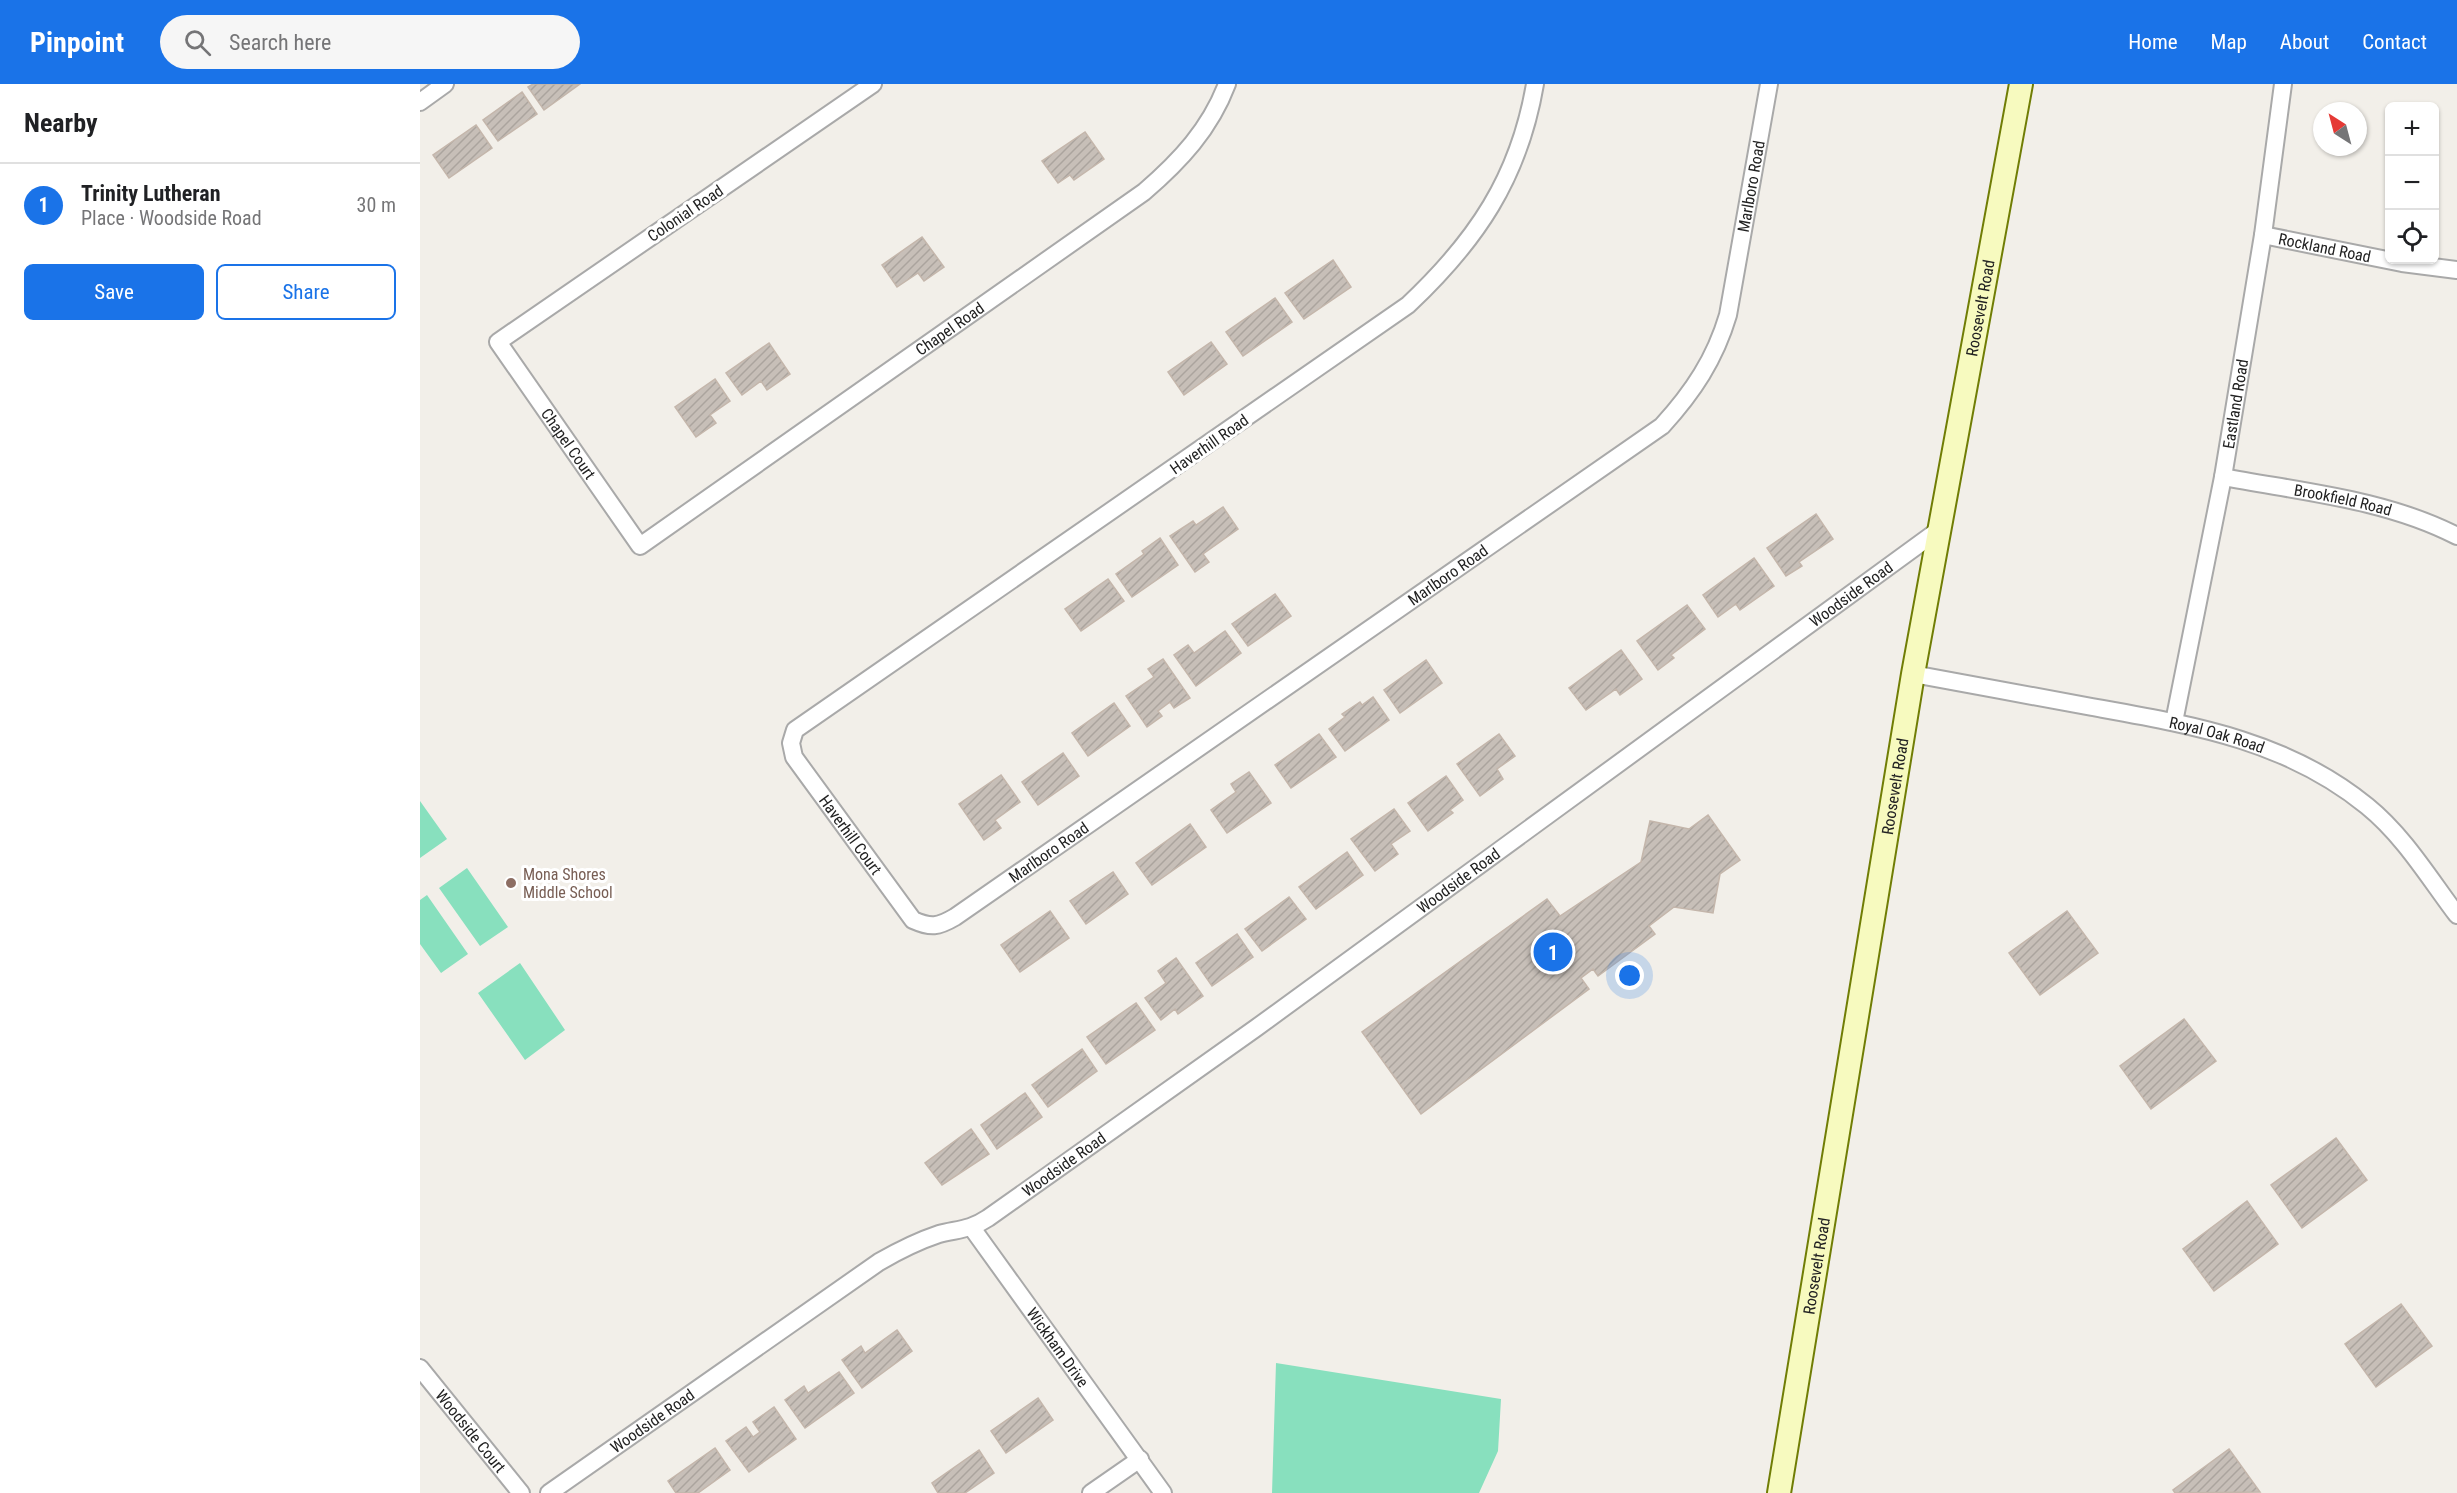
<!DOCTYPE html>
<meta charset="utf-8">
<style>
:root{--surface:#fff;--page:#f6f6f6;--text:#202124;--muted:#757577;--line:#e0e0e0;--accent:#1a73e8}
body{margin:0;font-family:"Roboto Condensed",sans-serif;background:var(--page);color:var(--text)}
.controls{position:absolute;right:18px;top:18px;display:grid;overflow:hidden;border-radius:9px;box-shadow:0 2px 4px #0004}
.controls button{width:54px;height:54px;display:grid;place-items:center;padding:0;border:0;border-bottom:2px solid var(--line);background:var(--surface);color:var(--text);font:30px sans-serif}
.compass{position:absolute;left:1893px;top:18px;width:54px;height:54px;border-radius:50%;background:var(--surface);box-shadow:0 2px 4px #0004;rotate:324deg}
.you{position:absolute;left:1210px;top:892px;width:21px;height:21px;margin:-15px;border:4px solid #fff;border-radius:50%;background:#1a73e8;box-shadow:0 0 0 9px #1a73e833}
.badge{display:grid;place-items:center;width:39px;height:39px;border-radius:50%;background:var(--accent);color:#fff;font-size:20px;font-weight:700}
.pin{position:absolute;translate:-50% -50%;border:3px solid #fff;box-shadow:0 2px 6px #0006}
.list{margin:0;padding:0;list-style:none}
h2{display:flex;justify-content:space-between;align-items:center;height:78px;margin:0;padding:0 24px;font-size:26px}
h2 small{font-size:20px;font-weight:400;color:var(--muted)}
.list li{display:grid;grid-template-columns:39px 1fr auto;gap:18px;align-items:center;box-sizing:border-box;height:84px;padding:0 24px;border-top:2px solid var(--line)}
.list b{display:block;font-size:22px;white-space:nowrap}
.list p{margin:0;font-size:20px;white-space:nowrap;color:var(--muted)}
.list em{font-size:20px;font-style:normal;color:var(--muted)}
.actions{display:flex;gap:12px;padding:18px 24px}
.actions a{flex:1;padding:14px 0;border:2px solid var(--accent);border-radius:9px;text-align:center;font-size:21px;color:var(--accent)}
.actions .main{background:var(--accent);color:#fff}
.icon{flex:none;width:33px;height:33px;fill:none;stroke:currentColor;stroke-width:2;stroke-linecap:round;stroke-linejoin:round}
.map{position:relative;flex:none;width:2037px;height:1409px;overflow:hidden}
header{display:flex;align-items:center;gap:36px;box-sizing:border-box;height:84px;padding:0 30px;background:var(--accent);color:#fff}
header strong{font-size:28px}
nav{display:flex;gap:33px;margin-inline-start:auto;font-size:21px}
.search{width:420px;height:54px;background:var(--page);display:flex;align-items:center;gap:15px;box-sizing:border-box;padding:0 21px;border-radius:33px;color:var(--muted);font-size:22px}
main{display:flex}
aside{flex:1;background:var(--surface)}
.map>svg:first-child{display:block}
.pitch{fill:#88e0be}
.building{fill:url(#building-hatch);stroke:#c4b6ab;stroke-width:1.5}
.lines{fill:none;stroke-linecap:round;stroke-linejoin:round}
.street-casing{stroke:#a9a9a9;stroke-width:20}
.secondary-casing{stroke:#707d05;stroke-width:26}
.street{stroke:#fff;stroke-width:16}
.secondary{stroke:#f7fabf;stroke-width:22}
.education-dot{fill:#8d6e63;stroke:#fff;stroke-width:2}
.labels{text-anchor:middle;stroke-width:6;stroke-linejoin:round;paint-order:stroke}
.street-label{font-size:16px;fill:#222;stroke:#fff}
.education-label{font-size:16px;fill:#785e54;stroke:#fff;text-anchor:start}
</style>
<header>
<strong>Pinpoint</strong>
<div class="search"><svg class="icon" aria-label="search" viewBox="0 0 24 24"><circle cx="10" cy="10" r="6"/><path d="M15 15l6 6"/></svg>Search here</div>
<nav><a>Home</a><a>Map</a><a>About</a><a>Contact</a></nav>
</header>
<main>
<aside>
<h2>Nearby<small></small></h2>
<ul class="list">
<li><span class="badge">1</span><div><b>Trinity Lutheran</b><p>Place · Woodside Road</p></div><em>30 m</em></li>
</ul>
<div class="actions"><a class="main">Save</a><a>Share</a></div>
</aside>
<div class="map">
<svg width="2037" height="1409" viewBox="0 0 2037 1409">
<defs>
<pattern id="building-hatch" width="6" height="6" patternUnits="userSpaceOnUse" patternTransform="scale(1.5)"><rect width="6" height="6" fill="#c7bfb8"/><path d="M-1 1l2-2M0 6l6-6M5 7l2-2" fill="none" stroke="#aba49e"/></pattern>
</defs>
<rect width="100%" height="100%" fill="#f2efe9"/>
<!-- pitch -->
<path class="pitch" d="M0 717 27 755 0 774Z
M47 784 88 843 60 862 19 804Z
M7 811 48 870 21 889 0 860V816Z
M100 879 145 946 105 976 58 909Z
M856 1279 1081 1315 1078 1367 1059 1409H852Z"/>
<!-- building -->
<path class="building" d="M113 0H160L124 26 108 3Z
M102 8 117 30 78 57 63 36Z
M56 41 72 64 29 94 13 71Z
M665 48 684 75 654 96 650 91 638 99 622 77Z
M502 153 524 183 504 197 498 189 477 203 462 181Z
M913 176 931 203 884 235 865 209Z
M855 214 872 238 823 272 806 248Z
M791 258 807 280 764 311 748 288Z
M349 259 370 290 347 306 341 297 322 311 306 289Z
M295 295 310 317 290 331 296 339 276 353 255 323Z
M803 423 818 445 783 470 789 478 775 488 750 452 773 437 776 441Z
M1396 430 1413 455 1379 478 1382 482 1366 492 1347 464Z
M740 454 758 481 712 513 696 490 724 470 722 467Z
M1334 474 1354 502 1320 526 1316 520 1298 533 1283 511Z
M688 495 704 517 661 547 645 525Z
M855 510 871 532 828 562 812 540Z
M1267 521 1285 545 1251 571 1254 574 1238 586 1217 557Z
M805 547 821 569 776 602 754 571 768 561 774 569Z
M1201 566 1222 595 1200 611 1196 605 1166 626 1149 604Z
M743 575 770 614 754 624 750 618 738 627 742 632 727 643 706 612 734 593 728 585Z
M1006 576 1022 599 980 629 964 606Z
M953 613 969 636 925 667 909 645 925 633 922 630 940 618 942 621Z
M694 619 710 642 668 672 652 649Z
M899 650 916 673 871 704 855 681Z
M1079 650 1095 672 1077 685 1083 695 1060 712 1037 680Z
M643 669 659 692 618 721 602 698Z
M829 688 851 719 807 749 791 726 816 708 811 700Z
M581 691 600 718 575 736 581 744 564 756 539 720Z
M1026 692 1043 716 1030 726 1033 729 1008 747 988 719Z
M974 725 990 747 971 760 978 770 955 787 931 755Z
M1288 731 1320 776 1300 790 1293 829 1254 823 1229 842 1235 850 1178 892 1173 885 1161 894 1169 905 1001 1030 942 948 1127 815 1140 832 1221 778 1230 737 1269 745Z
M770 740 786 763 732 801 716 779Z
M927 768 943 791 896 825 879 803Z
M693 788 708 810 666 840 650 817Z
M869 813 886 835 842 867 825 845Z
M630 827 649 854 600 888 581 861Z
M1647 827 1678 869 1620 911 1589 869Z
M817 850 833 873 792 902 776 879Z
M756 874 783 912 758 930 755 925 741 936 725 914 746 899 738 887Z
M716 919 735 946 686 980 667 953Z
M1764 935 1796 977 1731 1025 1700 982Z
M662 965 677 987 628 1023 612 1001Z
M605 1009 622 1033 577 1065 561 1041Z
M551 1045 569 1070 522 1101 505 1079Z
M1916 1054 1947 1096 1882 1144 1851 1101Z
M1827 1117 1858 1160 1794 1207 1763 1165Z
M1981 1220 2012 1262 1956 1303 1925 1260Z
M477 1246 492 1267 442 1304 422 1276 441 1262 445 1269Z
M419 1288 434 1309 385 1344 365 1316 384 1302 388 1309Z
M618 1314 633 1336 586 1369 571 1347Z
M354 1323 376 1355 329 1388 306 1357 326 1343 333 1353 340 1348 333 1338Z
M295 1364 310 1386 278 1409H256L248 1397Z
M1809 1365 1840 1408 1755 1409 1753 1406Z
M559 1366 574 1389 545 1409H518L512 1399Z"/>
<g class="lines">
<defs>
<g id="street">
<path id="s1" d="M453 0 78 258 220 462 724 108C760 77 790 45 807 0"/>
<path id="s2" d="M1115 0C1099 94 1056 157 988 221L375 646 371 659 374 673 493 836C511 844 518 843 535 833L1242 342C1273 308 1295 275 1308 231L1349 0"/>
<path d="M0 18 25 0"/>
<path id="s3" d="M1843 151 1982 179 2037 186"/>
<path id="s4" d="M1803 393C1882 408 1965 415 2037 452"/>
<path id="s5" d="M1493 590C1553 601 1612 612 1672 623 1772 641 1866 656 1947 722 1984 752 2009 794 2037 831"/>
<path id="s6" d="M1754 638 1803 393 1843 151 1863 0"/>
<path id="s7" d="M552 1144 743 1409"/>
<path id="s8" d="M0 1284 101 1409"/>
<path id="s9" d="M129 1409 459 1178C478 1167 498 1157 519 1150 539 1145 550 1146 568 1134L836 944 1520 445"/>
<path d="M671 1409 720 1375"/>
</g>
<g id="secondary">
<path id="s10" d="M1359 1409 1493 590 1601 0"/>
</g>
</defs>
<!-- street casing -->
<use href="#street" class="street-casing"/>
<!-- secondary casing -->
<use href="#secondary" class="secondary-casing"/>
<!-- street -->
<use href="#street" class="street"/>
<!-- secondary -->
<use href="#secondary" class="secondary"/>
</g>
<!-- markers -->
<circle class="education-dot" cx="91" cy="799" r="6"/>
<g class="labels">
<!-- street labels -->
<g class="street-label">
<text dy="6" stroke="none"><textPath href="#s2" startOffset="2402">Marlboro Road</textPath></text>
<text transform="translate(265 129) rotate(-34)" y="6">Colonial Road</text>
<text dy="6" stroke="none"><textPath href="#s3" startOffset="63">Rockland Road</textPath></text>
<text dy="6" stroke="none"><textPath href="#s10" startOffset="1202">Roosevelt Road</textPath></text>
<text dy="6" stroke="none"><textPath href="#s1" startOffset="1082">Chapel Road</textPath></text>
<text dy="6" stroke="none"><textPath href="#s6" startOffset="324">Eastland Road</textPath></text>
<text dy="6" stroke="none"><textPath href="#s1" startOffset="579">Chapel Court</textPath></text>
<text transform="translate(789 360) rotate(-35)" y="6">Haverhill Road</text>
<text dy="6" stroke="none"><textPath href="#s4" startOffset="122">Brookfield Road</textPath></text>
<text dy="6" stroke="none"><textPath href="#s2" startOffset="1880">Marlboro Road</textPath></text>
<text dy="6" stroke="none"><textPath href="#s9" startOffset="1586">Woodside Road</textPath></text>
<text dy="6" stroke="none"><textPath href="#s5" startOffset="310">Royal Oak Road</textPath></text>
<text dy="6" stroke="none"><textPath href="#s10" startOffset="716">Roosevelt Road</textPath></text>
<text dy="6" stroke="none"><textPath href="#s2" startOffset="1130">Haverhill Court</textPath></text>
<text dy="6" stroke="none"><textPath href="#s2" startOffset="1394">Marlboro Road</textPath></text>
<text dy="6" stroke="none"><textPath href="#s9" startOffset="1100">Woodside Road</textPath></text>
<text dy="6" stroke="none"><textPath href="#s9" startOffset="614">Woodside Road</textPath></text>
<text dy="6" stroke="none"><textPath href="#s10" startOffset="230">Roosevelt Road</textPath></text>
<text dy="6" stroke="none"><textPath href="#s7" startOffset="147">Wickham Drive</textPath></text>
<text dy="6" stroke="none"><textPath href="#s9" startOffset="126">Woodside Road</textPath></text>
<text dy="6" stroke="none"><textPath href="#s8" startOffset="81">Woodside Court</textPath></text>
</g>
<!-- education labels -->
<g class="education-label">
<text x="103" y="796">Mona Shores<tspan x="103" dy="18">Middle School</tspan></text>
</g>
</g>
</svg>
<div class="controls">
<button>+</button>
<button>−</button>
<button><svg class="icon" aria-label="locate" viewBox="0 0 24 24"><circle cx="12" cy="12" r="6"/><path d="M12 2v4M12 18v4M2 12h4M18 12h4"/></svg></button>
</div>
<svg class="compass" viewBox="-18 -18 36 36"><path d="M0-13l5 13h-10z" fill="#e53935"/><path d="M0 13l5-13h-10z" fill="#757577"/></svg>
<div class="you"></div>
<div class="pin badge" style="left:1133px;top:868px">1</div>
</div>
</main>
